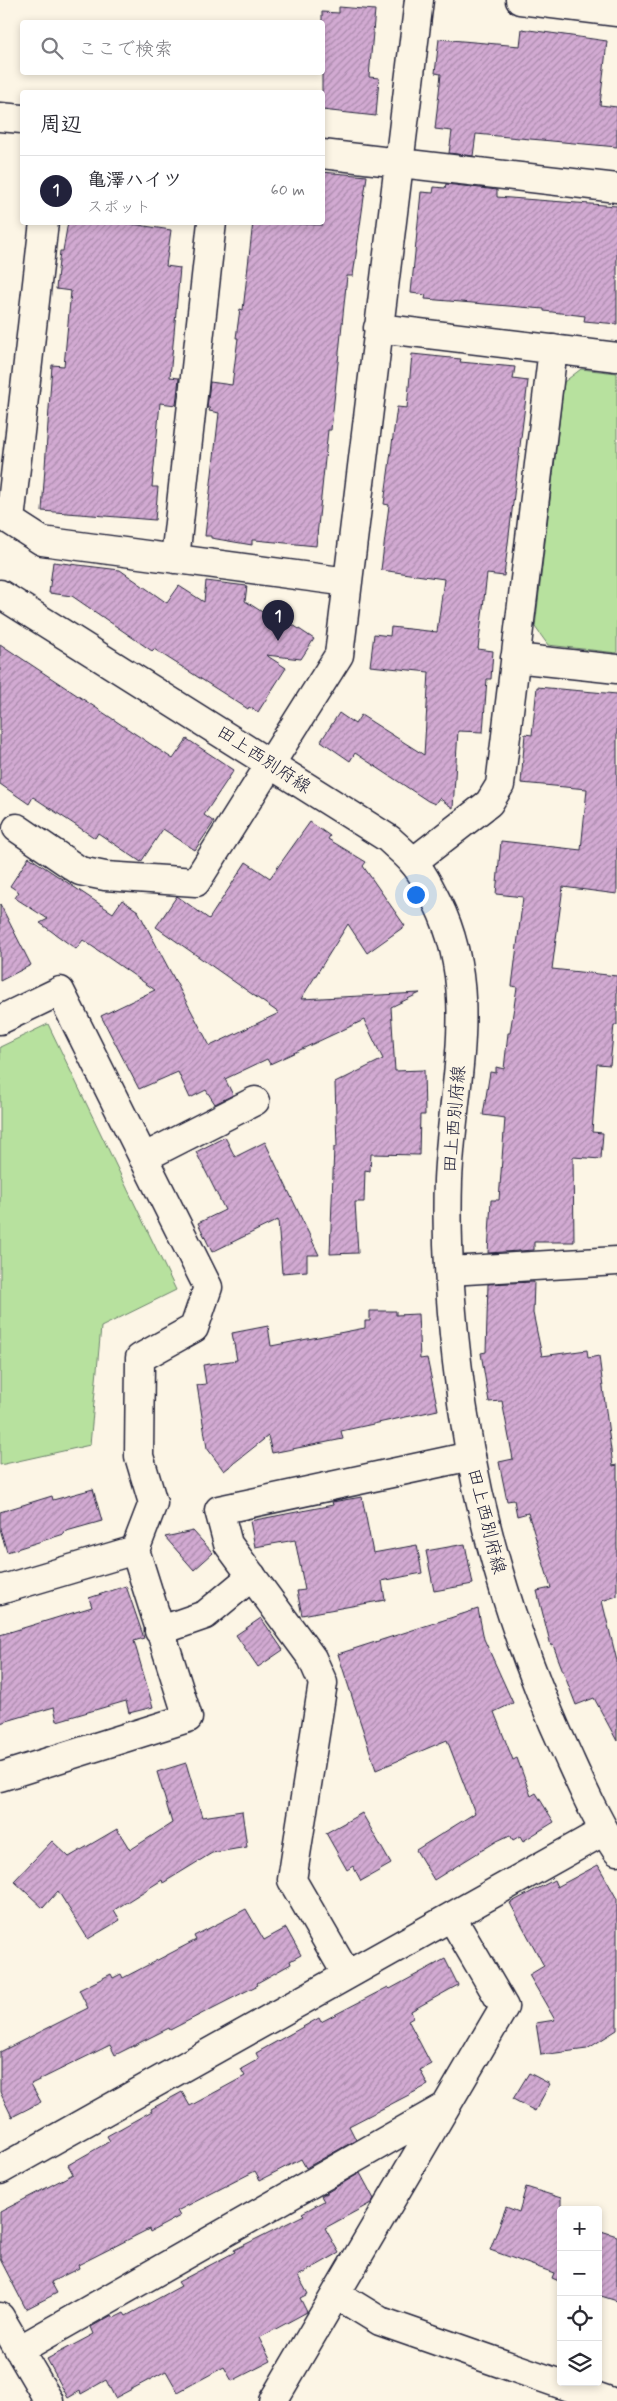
<!DOCTYPE html>
<html lang="ja">
<meta charset="utf-8">
<style>
:root{--surface:#fff;--page:#f2f2f3;--text:#2b2b33;--muted:#7c7c81;--line:#e1e1e2;--accent:#22223b}
body{margin:0;font-family:Mynerve,"Klee One",sans-serif;background:var(--page);color:var(--text)}
.controls{position:absolute;right:15px;bottom:15px;display:grid;overflow:hidden;border-radius:5px;box-shadow:0 2px 8px #0003}
.controls button{width:45px;height:45px;display:grid;place-items:center;padding:0;border:0;border-bottom:1px solid var(--line);background:var(--surface);color:var(--text);font:25px sans-serif}
.you{position:absolute;left:415px;top:894px;width:18px;height:18px;margin:-12px;border:4px solid #fff;border-radius:50%;background:#1a73e8;box-shadow:0 0 0 8px #1a73e833}
.badge{display:grid;place-items:center;width:32px;height:32px;border-radius:50%;background:var(--accent);color:#fff;font-size:16px;font-weight:700}
.pin{position:absolute;translate:-50% -41px;filter:drop-shadow(0 1px 2px #0008)}
.pin::after{content:'';position:absolute;top:26px;width:18px;height:15px;background:inherit;clip-path:polygon(0 0,100% 0,50% 100%)}
.list{margin:0;padding:0;list-style:none}
h2{display:flex;justify-content:space-between;align-items:center;height:65px;margin:0;padding:0 20px;font-size:21px}
h2 small{font-size:16px;font-weight:400;color:var(--muted)}
.list li{display:grid;grid-template-columns:32px 1fr auto;gap:15px;align-items:center;box-sizing:border-box;height:70px;padding:0 20px;border-top:1px solid var(--line)}
.list b{display:block;font-size:19px;white-space:nowrap}
.list p{margin:0;font-size:16px;white-space:nowrap;color:var(--muted)}
.list em{font-size:16px;font-style:normal;color:var(--muted)}
.icon{flex:none;width:28px;height:28px;fill:none;stroke:currentColor;stroke-width:2;stroke-linecap:round;stroke-linejoin:round}
.map{position:relative;flex:none;width:617px;height:2401px;overflow:hidden}
.search{position:absolute;background:var(--surface);box-shadow:0 2px 8px #0003;left:20px;top:20px;width:305px;height:55px;display:flex;align-items:center;gap:12px;box-sizing:border-box;padding:0 18px;border-radius:5px;color:var(--muted);font-size:19px}
.panel{position:absolute;background:var(--surface);box-shadow:0 2px 8px #0003;left:20px;top:90px;width:305px;height:135px;border-radius:5px}
.map>svg:first-child{display:block}
.park{fill:#b7e19e;stroke:#6c826c}
.building{fill:url(#building-hatch);stroke:#22223b}
.lines{fill:none;stroke-linecap:round;stroke-linejoin:round}
.street-casing{stroke:#22223b;stroke-width:31}
.secondary-casing{stroke:#22223b;stroke-width:31}
.street{stroke:#fcf5e5;stroke-width:28}
.secondary{stroke:#fcf5e5;stroke-width:28}
.labels{text-anchor:middle;stroke-width:4;stroke-linejoin:round;paint-order:stroke}
.street-label{font-size:18px;fill:#22223b;stroke:#fcf5e5}
</style>
<div class="map">
<svg width="617" height="2401" viewBox="0 0 617 2401">
<defs>
<pattern id="building-hatch" width="6" height="6" patternUnits="userSpaceOnUse" patternTransform="scale(1.25)"><rect width="6" height="6" fill="#d2aad2"/><path d="M-1 1l2-2M0 6l6-6M5 7l2-2" fill="none" stroke="#aa8aac"/></pattern>
</defs>
<rect width="100%" height="100%" fill="#fcf5e5"/>
<filter id="ink" filterUnits="userSpaceOnUse"><feTurbulence type="fractalNoise" baseFrequency=".02" numOctaves="2"/><feDisplacementMap in="SourceGraphic" scale="10" xChannelSelector="R" yChannelSelector="G"/><feConvolveMatrix kernelMatrix="1 2 1 2 8 2 1 2 1" color-interpolation-filters="sRGB"/></filter>
<g filter="url(#ink)">
<!-- park -->
<path class="park" d="M581 369 617 373V653L548 645 535 627 564 382Z
M48 1024 176 1290 101 1327 90 1445 0 1465V1047Z"/>
<!-- building -->
<path class="building" d="M339 7 375 10 369 77 379 78 376 116 322 110V12L339 13Z
M522 29 607 41 600 105 617 107V147L476 134 473 156 449 153 452 131 435 129 441 74 435 73 439 39 520 46Z
M322 172 367 176 353 276H347L331 430H328L316 546 255 540H252V545L211 538V536H205L219 413 209 411 210 408H207L210 382 232 385 238 338H236L240 309 243 310 253 222 322 225Z
M446 184 497 190V197L617 206V324L584 321 585 316 544 311V309L425 299 426 295 411 293 421 192 433 193 434 187 445 188Z
M68 222H119L171 230 166 266 180 268 170 377 179 378 176 405 160 403 152 487H158L155 520 42 511 52 365 64 366 71 291 56 289 60 251H63Z
M412 354 461 359 460 362 515 367 513 379 528 381 504 576 487 574 478 649 493 651 491 679H487L483 732 458 731 453 808 439 798 435 804 428 801 355 753 350 761 321 741 339 713 355 724 361 715 424 755 429 672 370 666 374 634 390 636 391 627 437 632 444 579 381 570 389 505 384 504 397 407 407 408Z
M53 562 120 570 167 603 179 586 204 602 206 581 247 586 245 601 278 622 281 617 314 639 301 659 266 655 286 668 258 712 249 707 248 709 154 649 152 651 72 596 49 593Z
M0 644 173 759 187 739 234 770 204 815 214 822 195 850 163 829 141 862 98 833 95 838 33 797 29 804 0 784Z
M537 687 617 694V894L563 887 552 969 617 976V1025H614L610 1065 597 1064 592 1132 603 1133 601 1159 573 1157 574 1242H534V1250L488 1253 491 1200H499L505 1118 483 1115 490 1072 496 1073V1067L504 1069 508 1033H510L517 987 512 986 523 897 496 894 501 841 581 850 587 789 521 783 525 734 532 735Z
M310 822 330 836 328 839 366 862 363 866 405 926 367 953 348 924 301 999 420 993 391 1007 395 1071 424 1070 425 1115H420L419 1155 371 1154 370 1171 365 1170 364 1202H355L358 1253 330 1254 334 1147H337L335 1083 383 1059 364 1020 270 1064 267 1059 225 1079 233 1095 215 1104 206 1090 190 1098 178 1072 139 1089 101 1016 155 990 83 940 76 949 40 923 48 919 15 898 19 892 10 886 29 857 113 913 122 900 138 911 210 1046 279 1013 156 927 177 896 209 919 246 862 270 878Z
M0 904 31 965 0 981Z
M225 1137 235 1157 265 1142 319 1255H307V1271L282 1273 278 1220 212 1252 198 1223 225 1210 196 1152Z
M534 1282 533 1313 542 1356 587 1350 588 1358 599 1356 613 1466 617 1465V1596L602 1601 617 1661V1741L594 1698 576 1705 553 1645 551 1646 537 1591 551 1588 528 1513 517 1516 514 1500 507 1501 499 1462 513 1459 502 1401 489 1402 481 1353 486 1352 488 1284Z
M370 1311H396V1315L418 1314 420 1359 427 1358 438 1410 341 1431 343 1439 272 1453 268 1436 224 1471 207 1448 197 1385 206 1384 203 1365 237 1360 232 1333 268 1326 271 1346 365 1328V1321H370Z
M93 1489 102 1521 63 1532 64 1534 7 1552 0 1529V1512L52 1496 53 1500Z
M362 1497 373 1553 417 1545 422 1573 382 1581 385 1600 302 1615 297 1591 305 1590 295 1540 255 1547 250 1521 333 1505 332 1502Z
M193 1531 213 1553 194 1570 165 1537Z
M465 1544 473 1584 434 1591 426 1551Z
M126 1586 144 1638 134 1641 153 1707 129 1713 126 1701 57 1721 54 1707 0 1723V1635L92 1607 89 1598Z
M478 1609 484 1639 513 1703 494 1712 513 1760 517 1758 531 1796 536 1793 554 1822 523 1841 520 1836 513 1840 510 1835 497 1841 434 1880 416 1850 475 1813 447 1740 376 1770 338 1654Z
M261 1618 283 1650 258 1667 236 1635Z
M186 1763 202 1817 242 1811 247 1847 212 1853 163 1883 162 1880 114 1910 120 1920 88 1939 58 1891 43 1908 14 1881 52 1841 69 1857 117 1829 130 1850 172 1823 157 1772Z
M362 1813 391 1864 361 1881 353 1866 347 1870 326 1833Z
M598 1865 617 1899V2030L587 2049 541 2055 536 2023 555 2020 529 1975 544 1966 510 1903 554 1880 557 1887Z
M246 1909 264 1940 286 1928 301 1955 290 1961 291 1964 257 1983 258 1985 170 2030 169 2028 115 2055 110 2045 31 2084 41 2102 12 2117 0 2092V2052L88 2008 79 1990 111 1974 113 1978 121 1974 123 1978 196 1940 194 1936Z
M445 1959 458 1985 411 2011 413 2017 408 2020 431 2064 420 2070 428 2085 349 2126 356 2140 306 2168 301 2159 260 2180 255 2171 177 2211 180 2216 150 2232 149 2229 78 2265 79 2268 51 2282 57 2293 26 2309 0 2259V2212L73 2174 68 2165 110 2141 107 2136 152 2111 151 2109 182 2092 190 2106 245 2076 241 2069 259 2059 256 2053 319 2018 321 2022 388 1987 390 1989Z
M529 2073 550 2084 535 2111 513 2099Z
M360 2173 374 2199 371 2203 325 2228 339 2253 298 2276 308 2294 300 2298 307 2312 259 2338 271 2361 232 2381 224 2367 178 2392 166 2371 115 2398 106 2380 81 2394 80 2391 68 2398 47 2359 94 2334 91 2327 112 2315 114 2318 124 2313 126 2316 181 2286 178 2282 235 2252 234 2250 304 2215 302 2213 324 2201 321 2196Z
M526 2187 561 2198V2282L552 2278 554 2273 490 2250 506 2207 519 2212Z
M598 2230 617 2236V2301L598 2295Z"/>
<g class="lines">
<defs>
<path id="street" d="M0 117 22 119
M322 154 617 188
M378 328 617 357
M0 514 42 541 348 582
M10 520 44 222
M175 559 212 222
M515 658 617 669
M17 828 80 871 105 876 196 882 339 655 419 0
M413 862 489 803 500 785 553 349
M0 1020 60 991 208 1287 194 1328 140 1358 139 1456 153 1503 135 1550
M143 1158 255 1101
M450 1271 617 1261
M0 1590 135 1550 188 1718 0 1777
M159 1631 205 1615 252 1576
M347 1975 292 1880 323 1683 312 1658 228 1544 219 1510 471 1456
M0 2170 604 1831
M336 2294 380 2321 609 2401
M0 2317 49 2401
M19 2350 443 2108
M273 2401 504 2007 452 1918"/>
<path id="secondary" d="M520 0 617 12
M0 594 389 839C396 846 405 853 412 861 423 873 430 888 437 902 482 992 452 1085 448 1180 446 1240 450 1302 457 1362 471 1497 511 1633 568 1756 583 1789 597 1821 617 1851"/>
</defs>
<!-- street casing -->
<use href="#street" class="street-casing"/>
<!-- secondary casing -->
<use href="#secondary" class="secondary-casing"/>
<!-- street -->
<use href="#street" class="street"/>
<!-- secondary -->
<use href="#secondary" class="secondary"/>
</g>
</g>
<g class="labels">
<!-- street labels -->
<g class="street-label">
<text transform="translate(264 759) rotate(33)" y="6">田上西別府線</text>
<text transform="translate(454 1119) rotate(-85)" y="6">田上西別府線</text>
<text transform="translate(487 1521) rotate(76)" y="6">田上西別府線</text>
</g>
</g>
</svg>
<div class="controls">
<button>+</button>
<button>−</button>
<button><svg class="icon" aria-label="locate" viewBox="0 0 24 24"><circle cx="12" cy="12" r="6"/><path d="M12 2v4M12 18v4M2 12h4M18 12h4"/></svg></button>
<button><svg class="icon" aria-label="layers" viewBox="0 0 24 24"><path d="M12 4l9 5-9 5-9-5zM3 14l9 5 9-5"/></svg></button>
</div>
<div class="you"></div>
<div class="pin badge" style="left:278px;top:641px">1</div>
<div class="search"><svg class="icon" aria-label="search" viewBox="0 0 24 24"><circle cx="10" cy="10" r="6"/><path d="M15 15l6 6"/></svg>ここで検索</div>
<section class="panel">
<h2>周辺<small></small></h2>
<ul class="list">
<li><span class="badge">1</span><div><b>亀澤ハイツ</b><p>スポット</p></div><em>60 m</em></li>
</ul>
</section>
</div>
